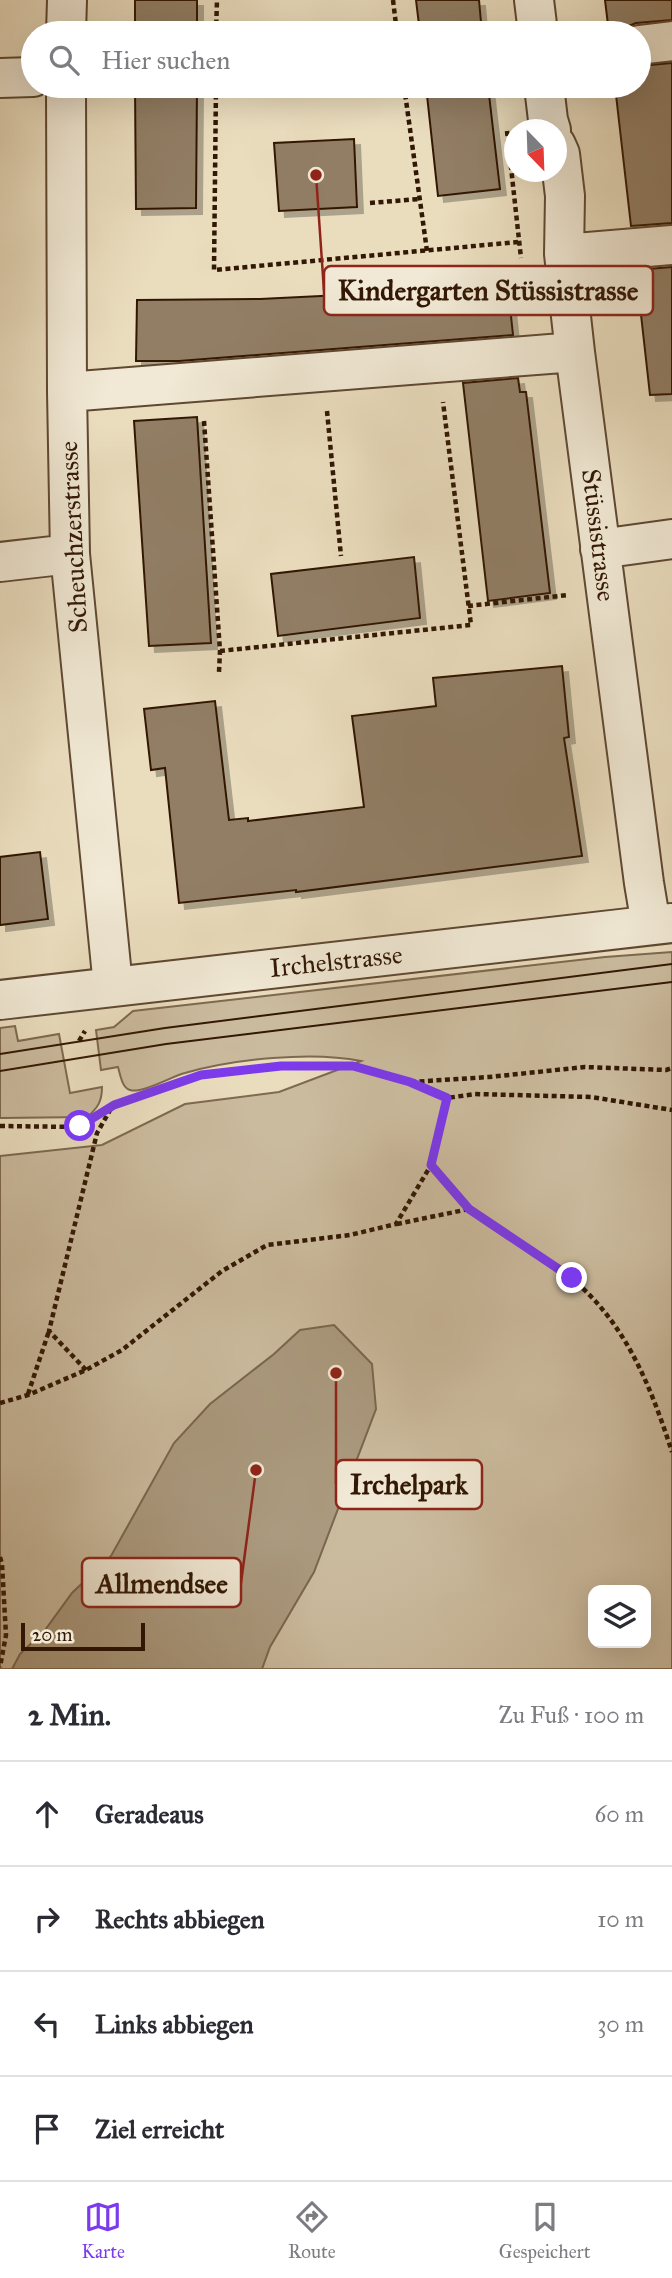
<!DOCTYPE html>
<html lang="de">
<meta charset="utf-8">
<style>
:root{--surface:#fff;--page:#f2f2f3;--text:#2b2b33;--muted:#7c7c81;--line:#e1e1e2;--accent:#7c3aed}
body{margin:0;font-family:"IM FELL Great Primer",serif;background:var(--page);color:var(--text)}
.controls{position:absolute;right:21px;bottom:21px;display:grid;overflow:hidden;border-radius:14px;box-shadow:0 7px 28px #0002}
.controls button{width:63px;height:63px;display:grid;place-items:center;padding:0;border:0;border-bottom:2px solid var(--line);background:var(--surface);color:var(--text);font:35px sans-serif}
.compass{position:absolute;left:504px;top:119px;width:63px;height:63px;border-radius:50%;background:var(--surface);box-shadow:0 7px 28px #0002;rotate:157deg}
.scale{position:absolute;left:21px;bottom:18px;width:124px;box-sizing:border-box;padding-left:7px;border:4px solid #311704;border-top:0;font-size:19px;line-height:24px;white-space:nowrap;color:#311704;-webkit-text-stroke:5px #f1e9d5;paint-order:stroke}
.stop{position:absolute;width:21px;height:21px;margin:-16px;border:5px solid #7c3aed;border-radius:50%;background:#fff}
.stop.end{background:#7c3aed;border-color:#fff;box-shadow:0 2px 7px #0008}
.list{margin:0;padding:0;list-style:none}
h2{display:flex;justify-content:space-between;align-items:center;height:91px;margin:0;padding:0 28px;font-size:30px}
h2 small{font-size:23px;font-weight:400;color:var(--muted)}
.list li{display:grid;grid-template-columns:46px 1fr auto;gap:21px;align-items:center;box-sizing:border-box;height:105px;padding:0 28px;border-top:2px solid var(--line)}
.list b{display:block;font-size:26px;white-space:nowrap}
.list em{font-size:23px;font-style:normal;color:var(--muted)}
.icon{flex:none;width:38px;height:38px;fill:none;stroke:currentColor;stroke-width:2;stroke-linecap:round;stroke-linejoin:round}
.map{position:relative;flex:none;width:672px;height:1669px;overflow:hidden}
.search{position:absolute;background:var(--surface);box-shadow:0 7px 28px #0002;left:21px;right:21px;top:21px;height:77px;display:flex;align-items:center;gap:18px;box-sizing:border-box;padding:0 24px;border-radius:38px;color:var(--muted);font-size:26px}
.sheet{height:511px;background:var(--surface)}
nav{display:flex;justify-content:space-around;align-items:center;box-sizing:border-box;height:98px;border-top:2px solid var(--line);background:var(--surface);font-size:19px;color:var(--muted)}
nav a{display:grid;justify-items:center;gap:4px}
nav .on{color:var(--accent)}
.map>svg:first-child{display:block}
.green{fill:#cbbb9e;stroke:#7e6951;stroke-width:2;fill-rule:evenodd}
.water{fill:#ab9a7f;stroke:#7a664e;stroke-width:2}
.building{fill:#917e65;stroke:#311704;stroke-width:2;filter:url(#shadow)}
.lines{fill:none;stroke-linecap:round;stroke-linejoin:round}
.minor-casing{stroke:#5f4832;stroke-width:42}
.path{stroke:#311704;stroke-width:4.5;stroke-dasharray:5 3.5;stroke-linecap:butt}
.minor{stroke:#f1e9d5;stroke-width:38}
.tram{stroke:#311704;stroke-width:2}
.route{stroke:#7c3aed;stroke-width:9}
.labels{text-anchor:middle;stroke-width:7;stroke-linejoin:round;paint-order:stroke}
.street-label{font-size:26px;fill:#311704;stroke:#f1e9d5}
.leader{fill:none;stroke:#8f2418;stroke-width:2.5}
.callout-dot{fill:#8f2418;stroke:#f1e9d5;stroke-width:2.5}
.callout{fill:#f1e9d5;stroke:#8f2418;stroke-width:2.5}
.callout-label{font-size:28px;text-anchor:middle;font-weight:bold;fill:#311704}
</style>
<div class="map">
<svg width="672" height="1669" viewBox="0 0 672 1669">
<defs>
<filter id="shadow"><feDropShadow dx="6" dy="6" stdDeviation="0" flood-color="#0004"/></filter>
</defs>
<rect width="100%" height="100%" fill="#eaddbe"/>
<filter id="stains"><feTurbulence type="fractalNoise" baseFrequency=".00286" numOctaves="4"/><feColorMatrix values="0 0 0 0 .2 0 0 0 0 .09 0 0 0 0 .02 0 0 0 .5 -.17"/></filter>
<radialGradient id="worn" r=".72"><stop offset=".6" stop-color="#630" stop-opacity="0"/><stop offset="1" stop-color="#630" stop-opacity=".3"/></radialGradient>
<!-- green -->
<path class="green" d="M672 952V1669H0V1156L102 1145 185 1104 279 1092 361 1061C311 1051 234 1059 185 1073 172 1076 142 1094 130 1090 122 1088 120 1074 118 1067L101 1070 96 1030 114 1027 133 1011 605 957ZM593 1590H646V1643H593Z
M15 1026 18 1041 59 1034 70 1093 102 1087C102 1101 98 1108 87 1117L0 1118V1028Z"/>
<!-- water -->
<path class="water" d="M334 1325 372 1364 376 1409 314 1572 270 1647 262 1669H12L20 1654 45 1630 72 1593 111 1556 174 1443 210 1404 274 1354 300 1330Z"/>
<!-- building -->
<path class="building" d="M135 0H197V33H135Z
M416 0H479L482 33H420Z
M605 0H672V20L636 23 626 27 621 33H609Z
M672 63V223L631 226 615 86H639V66Z
M135 86H197L196 208 136 209Z
M426 86H488L500 189 438 196Z
M354 139 357 207 279 211 274 143Z
M672 267V394L650 395 636 270Z
M507 278 513 335 179 361H136L137 300 260 299 382 293Z
M518 378 520 392H526L550 593 488 601 463 383Z
M197 417 211 643 149 646 134 421Z
M414 557 420 618 278 636 271 574Z
M562 666 569 737 564 738 582 856 296 892V890L179 903 165 768 151 770 144 709 215 701 229 820 248 818V821L364 807 352 716 436 706 433 678Z
M40 852 48 919 0 925V857Z"/>
<g class="lines">
<defs>
<path id="minor" d="M534 0 538 33
M66 33 67 0
M639 45 672 41
M0 78 33 77
M66 86 67 392 70 554 113 986
M544 86 548 120 551 130
M556 145 560 154 565 196 564 254 575 352 644 883 651 925
M564 254 672 245
M67 392 575 352
M600 549 672 539
M0 562 70 554
M0 1000 672 923"/>
</defs>
<!-- minor casing -->
<use href="#minor" class="minor-casing"/>
<!-- path -->
<path class="path" d="M393 0 397 33
M216 33 217 0
M216 86 214 270 518 242
M404 86 427 251
M507 131 521 258
M370 203 419 199
M327 411 341 556
M204 421 220 651 219 672
M468 606 568 595
M220 651 471 625 443 402
M79 1041 85 1031
M411 1082 489 1077 585 1067 666 1070 672 1068
M0 1126 80 1127 114 1105 201 1075 281 1066H353L410 1082 447 1098 475 1094 591 1097 672 1110
M431 1165 469 1209
M397 1224 469 1209C502 1230 542 1254 571 1278 626 1323 651 1387 672 1452
M86 1370 49 1331 97 1133 113 1105
M28 1394 49 1331
M0 1403 28 1395 86 1370 122 1350 222 1271 267 1245 350 1235 396 1224 431 1165 447 1098
M0 1557 2 1564 6 1635 0 1667"/>
<!-- minor -->
<use href="#minor" class="minor"/>
<!-- tram -->
<path class="tram" d="M0 1054 165 1028 672 964
M0 1071 166 1044 672 982"/>
</g>
<g class="lines">
<!-- route -->
<path class="route" d="M80 1126 114 1105 201 1075 281 1066H353L410 1082 447 1098 431 1165 469 1209 572 1278"/>
</g>
<g class="labels">
<!-- street labels -->
<g class="street-label">
<text transform="translate(599 535) rotate(83)" y="9">Stüssistrasse</text>
<text transform="translate(73 537) rotate(-93)" y="9">Scheuchzerstrasse</text>
<text transform="translate(336 961) rotate(-6)" y="9">Irchelstrasse</text>
</g>
</g>
<!-- callouts -->
<path class="leader" d="M316 175L324 291M336 1373L336 1484M256 1470L241 1583"/>
<g class="callout-dot">
<circle cx="316" cy="175" r="7"/>
<circle cx="336" cy="1373" r="7"/>
<circle cx="256" cy="1470" r="7"/>
</g>
<g class="callout">
<rect x="324" y="266" width="329" height="49" rx="7"/>
<rect x="336" y="1460" width="146" height="49" rx="7"/>
<rect x="82" y="1558" width="159" height="49" rx="7"/>
</g>
<g class="callout-label">
<text x="488" y="300">Kindergarten Stüssistrasse</text>
<text x="409" y="1494">Irchelpark</text>
<text x="162" y="1593">Allmendsee</text>
</g>
<rect width="100%" height="100%" filter="url(#stains)"/>
<rect width="100%" height="100%" fill="url(#worn)"/>
</svg>
<div class="controls">
<button><svg class="icon" aria-label="layers" viewBox="0 0 24 24"><path d="M12 4l9 5-9 5-9-5zM3 14l9 5 9-5"/></svg></button>
</div>
<svg class="compass" viewBox="-18 -18 36 36"><path d="M0-13l5 13h-10z" fill="#e53935"/><path d="M0 13l5-13h-10z" fill="#7c7c81"/></svg>
<div class="scale">20 m</div>
<div class="stop" style="left:80px;top:1126px"></div>
<div class="stop end" style="left:572px;top:1278px"></div>
<div class="search"><svg class="icon" aria-label="search" viewBox="0 0 24 24"><circle cx="10" cy="10" r="6"/><path d="M15 15l6 6"/></svg>Hier suchen</div>
</div>
<section class="sheet">
<h2>2 Min.<small>Zu Fuß · 100 m</small></h2>
<ul class="list">
<li><svg class="icon" aria-label="ahead" viewBox="0 0 24 24"><path d="M12 20V5M6 11l6-6 6 6"/></svg><div><b>Geradeaus</b></div><em>60 m</em></li>
<li><svg class="icon" aria-label="right" viewBox="0 0 24 24"><path d="M7 20v-9h11M14 6l5 5-5 5"/></svg><div><b>Rechts abbiegen</b></div><em>10 m</em></li>
<li><svg class="icon" aria-label="left" viewBox="0 0 24 24"><path d="M17 20v-9H6M10 6l-5 5 5 5"/></svg><div><b>Links abbiegen</b></div><em>30 m</em></li>
<li><svg class="icon" aria-label="arrive" viewBox="0 0 24 24"><path d="M6 21V4h12l-3 4 3 4H6"/></svg><div><b>Ziel erreicht</b></div></li>
</ul>
</section>
<nav>
<a class="on"><svg class="icon" aria-label="map" viewBox="0 0 24 24"><path d="M3 6l6-2 6 2 6-2v14l-6 2-6-2-6 2zM9 4v14M15 6v14"/></svg>Karte</a>
<a><svg class="icon" aria-label="directions" viewBox="0 0 24 24"><path d="M12 3l9 9-9 9-9-9zM9 14v-3h6M13 9l2 2-2 2"/></svg>Route</a>
<a><svg class="icon" aria-label="saved" viewBox="0 0 24 24"><path d="M7 4h10v16l-5-4-5 4z"/></svg>Gespeichert</a>
</nav>
